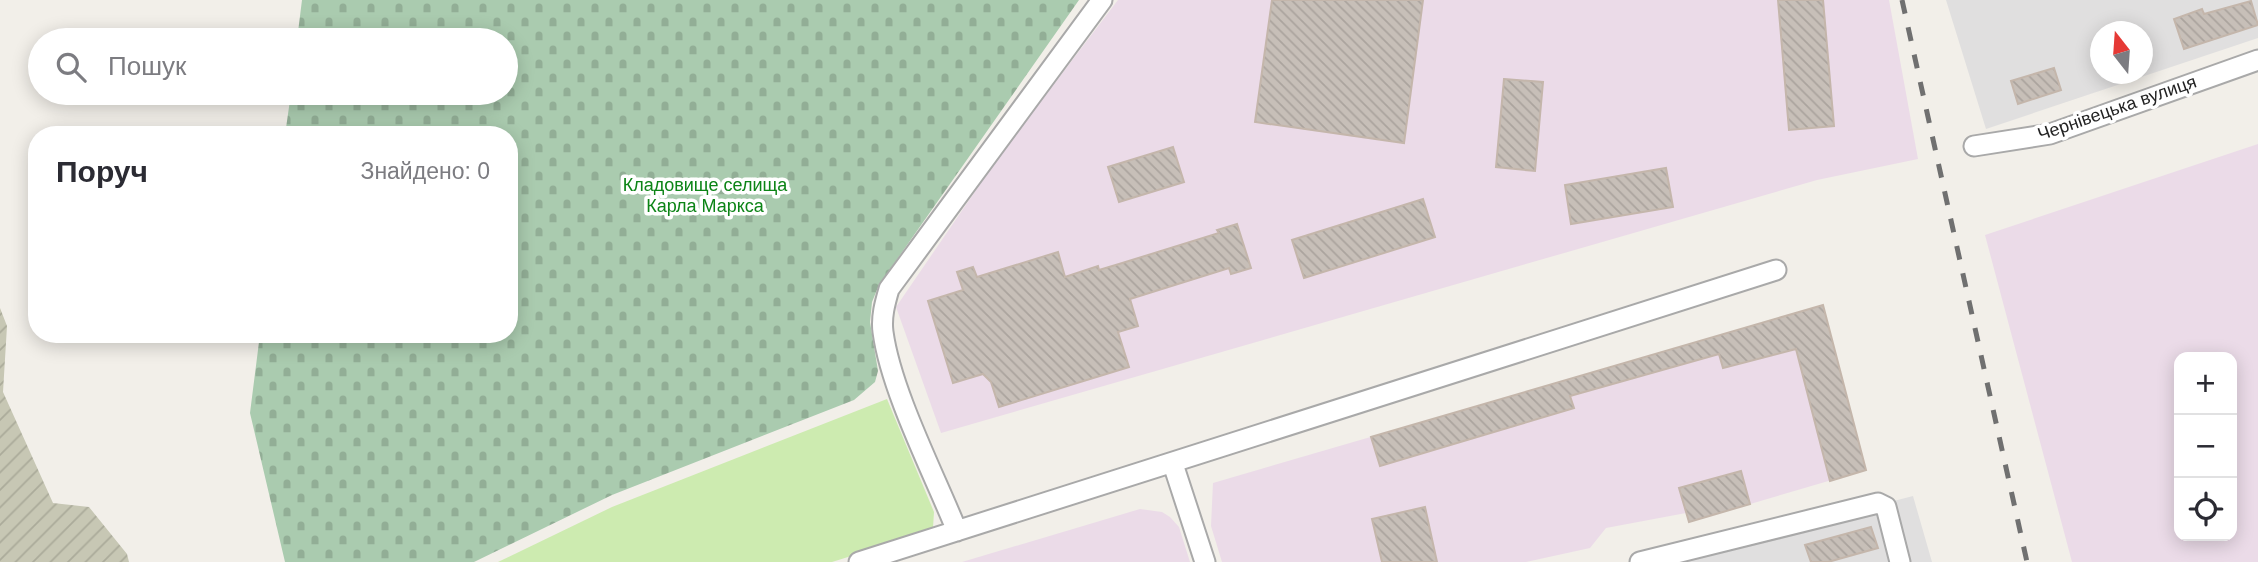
<!DOCTYPE html>
<html lang="uk">
<meta charset="utf-8">
<style>
:root{--surface:#fff;--page:#f2f2f3;--text:#2b2b33;--muted:#7c7c81;--line:#e1e1e2}
body{margin:0;font-family:Helvetica,sans-serif;background:var(--page);color:var(--text)}
.controls{position:absolute;right:21px;bottom:21px;display:grid;overflow:hidden;border-radius:14px;box-shadow:0 4px 18px #0003}
.controls button{width:63px;height:63px;display:grid;place-items:center;padding:0;border:0;border-bottom:2px solid var(--line);background:var(--surface);color:var(--text);font:35px sans-serif}
.compass{position:absolute;left:2090px;top:21px;width:63px;height:63px;border-radius:50%;background:var(--surface);box-shadow:0 4px 18px #0003;rotate:343deg}
.list{margin:0;padding:0;list-style:none}
h2{display:flex;justify-content:space-between;align-items:center;height:91px;margin:0;padding:0 28px;font-size:30px}
h2 small{font-size:23px;font-weight:400;color:var(--muted)}
.icon{flex:none;width:38px;height:38px;fill:none;stroke:currentColor;stroke-width:2;stroke-linecap:round;stroke-linejoin:round}
.map{position:relative;flex:none;width:2258px;height:562px;overflow:hidden}
.search{position:absolute;background:var(--surface);box-shadow:0 4px 18px #0003;left:28px;top:28px;width:490px;height:77px;display:flex;align-items:center;gap:18px;box-sizing:border-box;padding:0 24px;border-radius:38px;color:var(--muted);font-size:26px}
.panel{position:absolute;background:var(--surface);box-shadow:0 4px 18px #0003;left:28px;top:126px;width:490px;height:217px;border-radius:28px}
.map>svg:first-child{display:block}
.residential{fill:#e0dfdf;fill-rule:evenodd}
.industrial{fill:#ebdbe8;fill-rule:evenodd}
.construction{fill:url(#construction-furrows)}
.grass{fill:#cdebb0}
.cemetery{fill:url(#cemetery-stones)}
.building{fill:url(#building-back-hatch);stroke:#c4b6ab;stroke-width:2}
.lines{fill:none;stroke-linecap:round;stroke-linejoin:round}
.minor-casing{stroke:#a9a9a9;stroke-width:23}
.minor{stroke:#fff;stroke-width:19}
.rail{stroke:#707070;stroke-width:5;stroke-dasharray:14 14;stroke-linecap:butt}
.labels{text-anchor:middle;stroke-width:7;stroke-linejoin:round;paint-order:stroke}
.street-label{font-size:18px;fill:#222;stroke:#fff}
.park-label{font-size:18px;fill:#0c8416;stroke:#fff}
</style>
<div class="map">
<svg width="2258" height="562" viewBox="0 0 2258 562">
<defs>
<pattern id="construction-furrows" width="10" height="10" patternUnits="userSpaceOnUse" patternTransform="scale(1.75)"><rect width="10" height="10" fill="#c7c7b4"/><path d="M-1 1l2-2M0 10L10 0M9 11l2-2" fill="none" stroke="#abab9a"/></pattern>
<pattern id="cemetery-stones" width="16" height="16" patternUnits="userSpaceOnUse" patternTransform="scale(1.75)"><rect width="16" height="16" fill="#aacbaf"/><path d="M2 7V4a2 2 0 0 1 4 0v3zM10 15v-3a2 2 0 0 1 4 0v3z" fill="#92ae96"/></pattern>
<pattern id="building-back-hatch" width="6" height="6" patternUnits="userSpaceOnUse" patternTransform="scale(1.75)"><rect width="6" height="6" fill="#c7bfb8"/><path d="M-1 5l2 2M0 0l6 6M5-1l2 2" fill="none" stroke="#aba49e"/></pattern>
</defs>
<rect width="100%" height="100%" fill="#f2efe9"/>
<!-- residential -->
<path class="residential" d="M1946 0H2258V38L1986 129ZM2100 32H2142V74H2100Z
M1913 496 1932 562H1659Z"/>
<!-- industrial -->
<path class="industrial" d="M1118 0H1889L1918 159 1817 180 941 433 896 307 1000 155Z
M2258 144V562H2072L1985 235ZM2179 357H2232V536H2179Z
M1823 305 1866 470 1689 522 1686 513 1606 528 1590 548 1526 562H1222L1211 526 1213 483Z
M1140 509 1162 512 1170 517 1179 527 1190 562H962Z"/>
<!-- construction -->
<path class="construction" d="M0 308 7 326 3 392 53 503 89 507 127 554 129 562H0Z"/>
<!-- grass -->
<path class="grass" d="M887 399 934 512 933 528 925 533 832 562H498L612 507Z"/>
<!-- cemetery -->
<path class="cemetery" d="M302 0H1079L879 285 872 302 870 322 878 371 875 382 854 400 612 495 474 562H285L250 413 260 334H509V135H285L291 93H506V40H297Z"/>
<!-- building -->
<path class="building" d="M1272 0H1423L1404 143 1255 122Z
M1778 0H1823L1834 126 1789 130Z
M2251 1 2258 25 2184 49 2174 19 2202 9 2204 14Z
M2054 68 2061 90 2018 104 2011 81Z
M1504 79 1543 82 1535 171 1496 167Z
M1173 147 1184 182 1119 202 1108 167Z
M1666 168 1673 207 1571 224 1565 185Z
M1423 199 1435 237 1304 278 1292 240Z
M1237 224 1251 268 1231 274 1229 268 1130 299 1138 326 1118 332 1129 367 999 407 991 382 983 374 953 383 928 301 963 290 957 272 973 267 977 277 1058 252 1065 277 1098 266 1099 270 1119 264 1219 233 1217 230Z
M1823 305 1866 470 1830 481 1796 349 1723 368 1719 354 1570 396 1574 408 1380 466 1371 437Z
M1741 471 1750 504 1689 522 1679 488Z
M1425 507 1437 562H1382L1372 519Z
M1871 527 1878 548 1828 562H1811L1805 545Z"/>
<g class="lines">
<defs>
<path id="minor" d="M1974 146 2050 134 2258 60
M1173 464 1205 562
M957 531C934 474 891 391 883 332 881 317 885 303 889 289L1102 0
M859 562 1776 270
M1640 562 1878 503 1886 507 1900 562"/>
</defs>
<!-- minor casing -->
<use href="#minor" class="minor-casing"/>
<!-- minor -->
<use href="#minor" class="minor"/>
<!-- rail -->
<path class="rail" d="M1902 0 2027 562"/>
</g>
<g class="labels">
<!-- street labels -->
<g class="street-label">
<text transform="translate(2117 108) rotate(-19)" y="6">Чернівецька вулиця</text>
</g>
<!-- park labels -->
<g class="park-label">
<text x="705" y="191">Кладовище селища<tspan x="705" dy="21">Карла Маркса</tspan></text>
</g>
</g>
</svg>
<div class="controls">
<button>+</button>
<button>−</button>
<button><svg class="icon" aria-label="locate" viewBox="0 0 24 24"><circle cx="12" cy="12" r="6"/><path d="M12 2v4M12 18v4M2 12h4M18 12h4"/></svg></button>
</div>
<svg class="compass" viewBox="-18 -18 36 36"><path d="M0-13l5 13h-10z" fill="#e53935"/><path d="M0 13l5-13h-10z" fill="#7c7c81"/></svg>
<div class="search"><svg class="icon" aria-label="search" viewBox="0 0 24 24"><circle cx="10" cy="10" r="6"/><path d="M15 15l6 6"/></svg>Пошук</div>
<section class="panel">
<h2>Поруч<small>Знайдено: 0</small></h2>
<ul class="list">
</ul>
</section>
</div>
